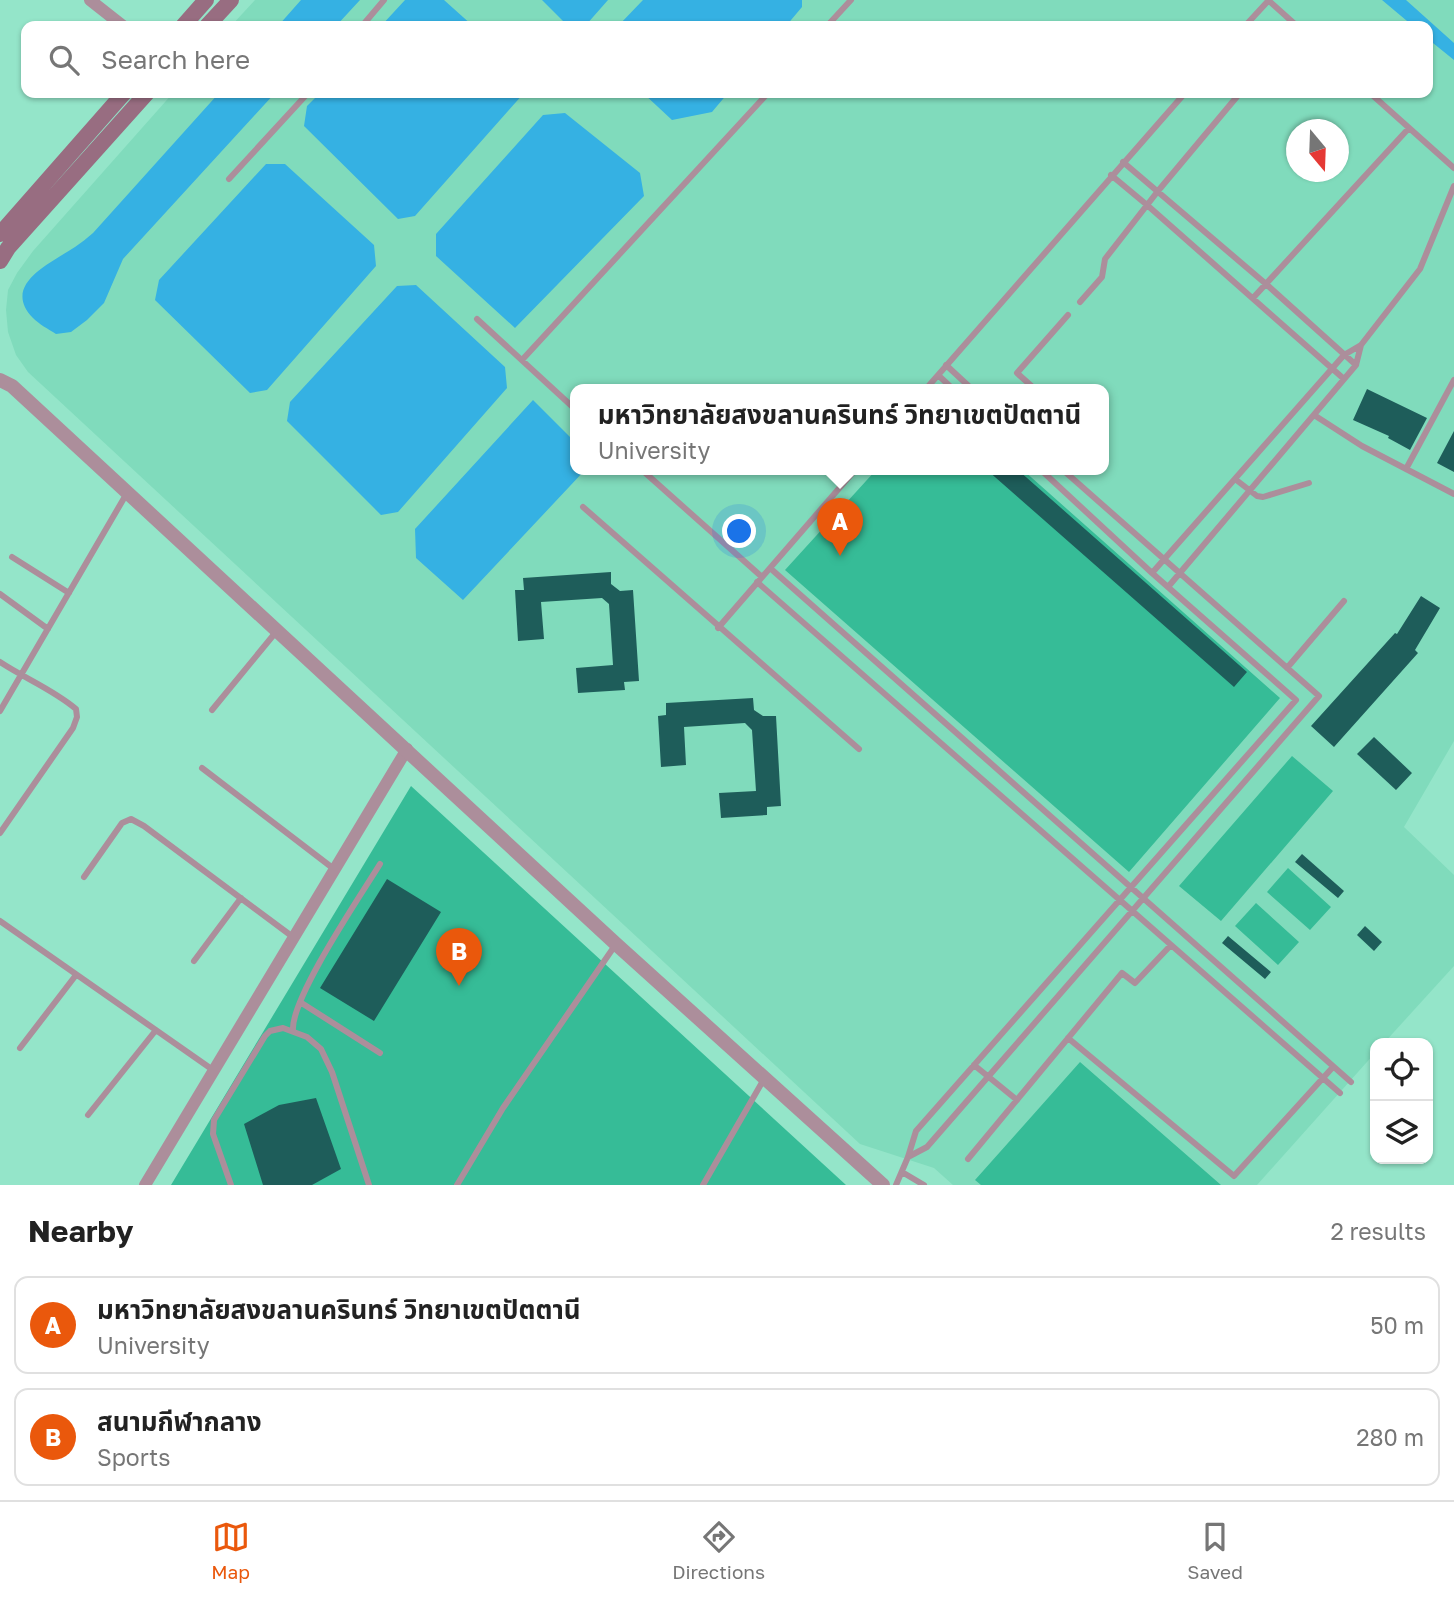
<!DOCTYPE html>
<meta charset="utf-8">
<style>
:root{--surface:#fff;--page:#f2f2f2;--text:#222;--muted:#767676;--line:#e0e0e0;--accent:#ea580c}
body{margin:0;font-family:"Golos Text","Noto Sans Thai",sans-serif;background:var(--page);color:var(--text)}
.controls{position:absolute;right:21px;bottom:21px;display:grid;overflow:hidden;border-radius:14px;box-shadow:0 2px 5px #0004}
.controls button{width:63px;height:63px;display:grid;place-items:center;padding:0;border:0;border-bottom:2px solid var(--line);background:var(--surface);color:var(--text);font:35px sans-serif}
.compass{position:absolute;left:1286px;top:119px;width:63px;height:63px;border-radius:50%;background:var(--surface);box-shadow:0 2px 5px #0004;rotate:161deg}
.you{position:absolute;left:740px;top:532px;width:24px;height:24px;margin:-18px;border:5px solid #fff;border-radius:50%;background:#1a73e8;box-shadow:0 0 0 10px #1a73e833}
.badge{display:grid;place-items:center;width:46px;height:46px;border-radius:50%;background:var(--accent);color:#fff;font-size:23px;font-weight:700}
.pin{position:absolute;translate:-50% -58px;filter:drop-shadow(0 2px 4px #0008)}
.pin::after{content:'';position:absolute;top:37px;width:24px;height:21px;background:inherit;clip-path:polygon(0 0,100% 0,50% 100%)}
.popup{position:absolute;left:570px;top:384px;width:539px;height:91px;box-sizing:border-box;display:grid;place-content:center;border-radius:14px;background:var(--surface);filter:drop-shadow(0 2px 5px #0005);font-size:23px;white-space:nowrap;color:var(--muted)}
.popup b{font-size:26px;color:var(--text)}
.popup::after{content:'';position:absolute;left:50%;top:100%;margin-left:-14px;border:14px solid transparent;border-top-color:var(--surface)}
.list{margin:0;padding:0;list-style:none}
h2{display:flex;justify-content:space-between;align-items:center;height:91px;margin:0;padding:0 28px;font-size:30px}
h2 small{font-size:23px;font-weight:400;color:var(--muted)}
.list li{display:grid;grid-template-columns:46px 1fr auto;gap:21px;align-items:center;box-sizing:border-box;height:98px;margin:0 14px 14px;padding:0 14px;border:2px solid var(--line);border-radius:14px}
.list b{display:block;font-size:26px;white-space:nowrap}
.list p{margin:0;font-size:23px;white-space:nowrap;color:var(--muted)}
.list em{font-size:23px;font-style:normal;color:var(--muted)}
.icon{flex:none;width:38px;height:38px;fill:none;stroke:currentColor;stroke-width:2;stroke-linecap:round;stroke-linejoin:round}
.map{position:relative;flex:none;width:1454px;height:1185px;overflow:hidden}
.search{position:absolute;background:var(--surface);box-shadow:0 2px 5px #0004;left:21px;right:21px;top:21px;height:77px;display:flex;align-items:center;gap:18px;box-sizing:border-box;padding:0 24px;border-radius:14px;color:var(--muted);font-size:26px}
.sheet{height:315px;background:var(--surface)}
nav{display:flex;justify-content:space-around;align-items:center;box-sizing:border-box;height:98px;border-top:2px solid var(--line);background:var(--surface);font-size:19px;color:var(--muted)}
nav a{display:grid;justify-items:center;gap:4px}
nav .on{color:var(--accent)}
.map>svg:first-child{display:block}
.built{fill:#80dbbc;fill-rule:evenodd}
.green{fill:#36bc97}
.water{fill:#35b1e3}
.building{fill:#1e5d5a}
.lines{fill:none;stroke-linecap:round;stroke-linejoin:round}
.service{stroke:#ac8e9b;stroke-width:6}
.minor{stroke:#ac8e9b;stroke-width:12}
.tertiary{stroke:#ac8e9b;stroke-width:14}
.secondary{stroke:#986d81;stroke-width:16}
</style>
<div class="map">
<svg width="1454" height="1185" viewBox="0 0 1454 1185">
<rect width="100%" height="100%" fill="#94e5c9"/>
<!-- built -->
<path class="built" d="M255 0H1454V741L1404 827 1454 875V966L1384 1043H1375V1053L1257 1185H953L934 1168 860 1144 28 372 16 355 8 332 6 310 8 290 17 273 33 251 173 93H1428V26H231ZM1296 130H1338V172H1296ZM576 390H1104V470H576Z"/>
<!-- green -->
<path class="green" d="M876 470H1023L1280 698 1129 872 785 570Z
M1292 756 1333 791 1221 921 1179 886Z
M411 786 846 1185H171Z
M1288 868 1331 907 1310 930 1267 892Z
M1256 903 1299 942 1278 965 1235 926Z
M1080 1062 1221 1185H981L975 1180Z"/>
<!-- water -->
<path class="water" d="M301 0H360L336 26H278Z
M405 0H444L473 26H381Z
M542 0H608L586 25 568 26Z
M643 0H802V7L786 26H618Z
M1382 0H1406L1454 43V60L1428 39V26H1413Z
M219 93H275L123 259 104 303 87 320 71 332 56 334C48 329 39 324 33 318 0 284 53 262 75 247 81 243 87 238 93 233Z
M320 93H524L415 216 398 219 304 126 307 106Z
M643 93H728L712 112 672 120Z
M565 113 640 173 644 196 515 328 436 256V234L543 115Z
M266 164H285L374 245 376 266 267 390 250 393 155 300 159 280Z
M416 285 505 367 507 388 398 512 381 515 287 421 290 402 397 286Z
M533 400 576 443V470H585L463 600 416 558 415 529Z"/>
<!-- building -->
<path class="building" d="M1367 389 1427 418 1410 450 1388 438 1389 436 1353 420Z
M1454 431V472L1437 463Z
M987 470H1018L1247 672 1234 687Z
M611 572V584L620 591 633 590 639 681 624 682 625 690 578 693 576 668 613 665 609 604 602 598 541 602 544 639 518 641 515 590H524L523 578Z
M1421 596 1440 608 1415 650 1418 653 1334 747 1311 726 1395 633 1397 634Z
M753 698 754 710 763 716H776L781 806 767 807V815L721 818 719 793 756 791 752 730 745 723 684 727 686 765 661 767 658 716 666 715V703Z
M1374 737 1412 773 1396 790 1357 754Z
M1302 854 1344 891 1338 898 1295 862Z
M387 879 441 912 374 1021 320 988Z
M1365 926 1382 942 1374 951 1357 935Z
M1228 936 1271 972 1265 979 1222 943Z
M316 1098 341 1169 312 1185H263L244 1124 279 1105Z"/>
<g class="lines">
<!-- service -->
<path class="service" d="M1268 0 1297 26
M362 26 384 0
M827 26 851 0
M1245 26 1269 0
M1370 93 1454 168
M1123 162 1266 284 1356 365
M1111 175 1147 205 1344 379
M229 179 308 93
M1253 298 1409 128
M1080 302 1102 277 1105 259 1158 191 1240 93
M477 319 576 410
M522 360 768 93
M946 365 973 390
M938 375 954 390
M925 390 1185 93
M1036 390 1017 373 1068 315
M1314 415 1362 446 1454 494
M1406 469 1454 380
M642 470 762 577
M1235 479 1257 496 1263 497 1309 483
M583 507 859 749
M12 557 69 593
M770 568 1351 1082
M1152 573 1344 355 1361 345 1420 269 1454 186
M757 582 1340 1093
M1168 587 1356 365 1361 345
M0 594 48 629
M718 628 855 470
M0 662C24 678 54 690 76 709L77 717 73 728 0 833
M1287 668 1344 601
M212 710 276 632
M0 711 127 493
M202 768 334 869
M84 877 122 823 131 819 144 826 293 937
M0 921 213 1070
M194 961 241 898
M300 1002 380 1053
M293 1031C290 999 361 895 380 864
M1068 1038 1234 1176 1333 1067
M20 1048 76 975
M974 1065 1017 1100
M88 1115 156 1030
M908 1157 927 1147 1319 696 1063 470
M968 1159 1122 973 1135 983 1171 945
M902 1172 924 1185
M231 1185 213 1134 214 1120 265 1036 270 1031 283 1028 307 1037 321 1049 332 1072 369 1185
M457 1185 503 1108 616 944
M703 1185 764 1079
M896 1185 908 1157 916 1131 1296 700 1152 573 1041 470"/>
<!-- minor -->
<path class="minor" d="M90 0 123 26
M145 1185 407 749"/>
<!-- tertiary -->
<path class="tertiary" d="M0 380 12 386 616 944 883 1185"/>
<!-- secondary -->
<path class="secondary" d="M183 26 206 0
M207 26 231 0
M0 234 124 93
M0 261 8 248 147 93"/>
</g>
</svg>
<div class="controls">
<button><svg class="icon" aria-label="locate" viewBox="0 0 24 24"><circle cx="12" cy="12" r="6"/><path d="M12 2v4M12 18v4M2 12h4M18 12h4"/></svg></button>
<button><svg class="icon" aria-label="layers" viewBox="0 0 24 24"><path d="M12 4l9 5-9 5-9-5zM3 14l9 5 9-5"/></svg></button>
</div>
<svg class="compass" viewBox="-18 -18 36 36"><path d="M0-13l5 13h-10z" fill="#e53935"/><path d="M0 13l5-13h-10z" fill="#767676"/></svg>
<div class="you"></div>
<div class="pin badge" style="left:840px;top:556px">A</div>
<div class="popup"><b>มหาวิทยาลัยสงขลานครินทร์ วิทยาเขตปัตตานี</b>University</div>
<div class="pin badge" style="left:459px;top:986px">B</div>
<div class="search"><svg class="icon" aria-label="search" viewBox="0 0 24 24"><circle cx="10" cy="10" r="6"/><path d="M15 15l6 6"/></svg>Search here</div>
</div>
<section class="sheet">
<h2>Nearby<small>2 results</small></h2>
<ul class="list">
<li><span class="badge">A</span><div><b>มหาวิทยาลัยสงขลานครินทร์ วิทยาเขตปัตตานี</b><p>University</p></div><em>50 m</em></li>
<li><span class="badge">B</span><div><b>สนามกีฬากลาง</b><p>Sports</p></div><em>280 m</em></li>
</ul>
</section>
<nav>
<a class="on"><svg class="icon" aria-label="map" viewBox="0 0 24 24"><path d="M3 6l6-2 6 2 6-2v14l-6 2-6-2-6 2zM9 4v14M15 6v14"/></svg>Map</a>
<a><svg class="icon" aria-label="directions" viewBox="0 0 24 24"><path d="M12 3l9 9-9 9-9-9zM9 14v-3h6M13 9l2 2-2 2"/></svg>Directions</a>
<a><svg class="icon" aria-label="saved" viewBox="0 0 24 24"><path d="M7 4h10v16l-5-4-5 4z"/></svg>Saved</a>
</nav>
